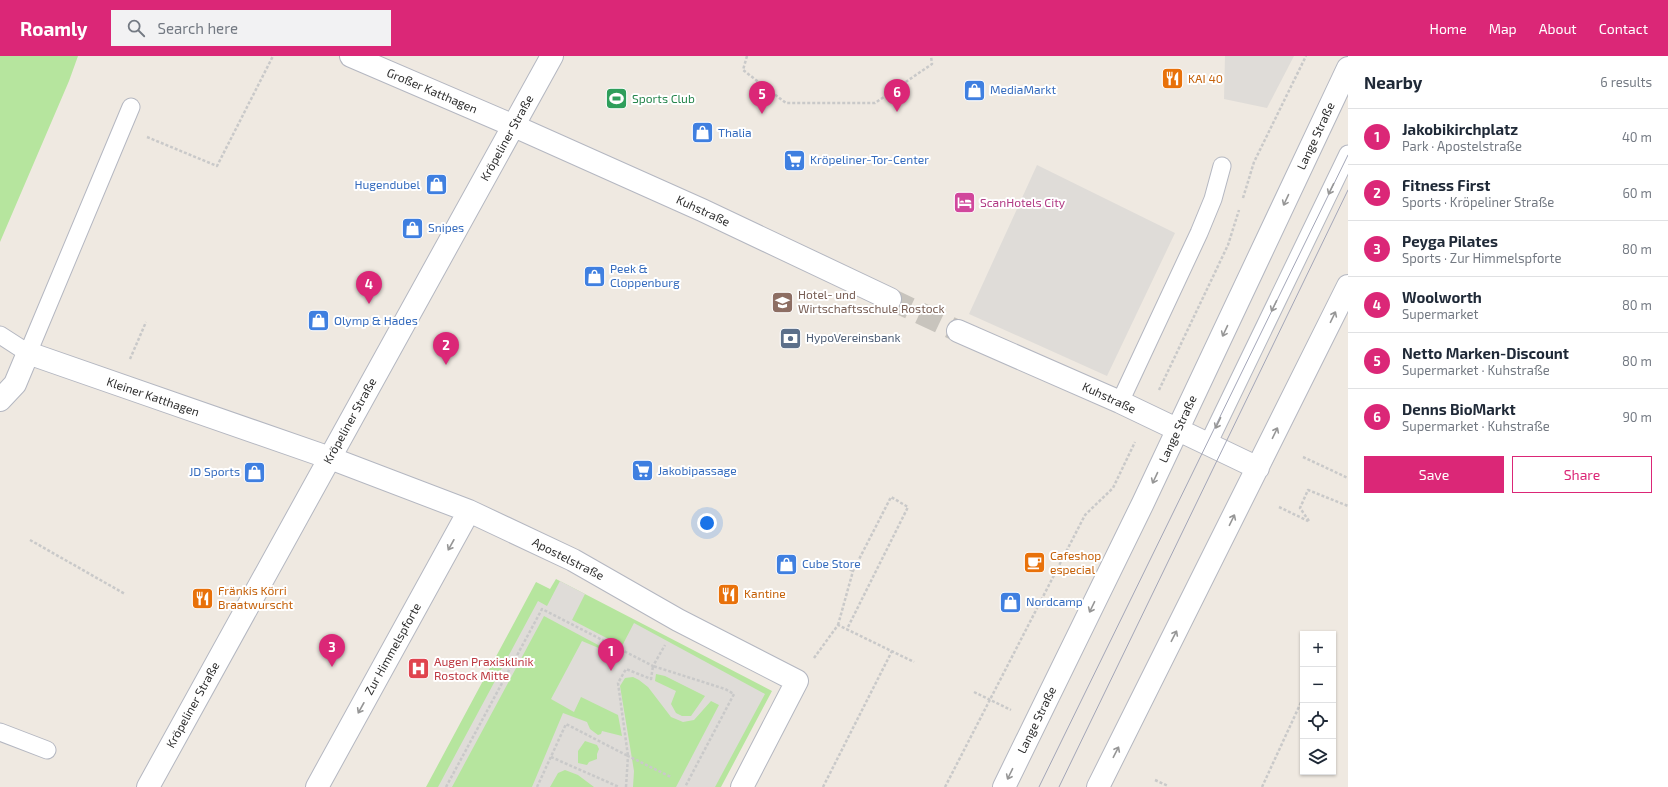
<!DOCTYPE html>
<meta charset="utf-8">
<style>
:root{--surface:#fff;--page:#f2f2f3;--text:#1f2937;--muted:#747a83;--line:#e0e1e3;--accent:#db2777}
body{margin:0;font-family:"Exo 2",sans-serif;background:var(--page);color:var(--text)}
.controls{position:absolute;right:12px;bottom:12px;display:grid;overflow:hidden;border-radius:0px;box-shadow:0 1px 3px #0004}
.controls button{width:36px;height:36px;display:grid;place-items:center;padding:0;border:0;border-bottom:1px solid var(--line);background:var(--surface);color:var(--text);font:20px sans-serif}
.you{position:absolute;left:707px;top:467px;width:14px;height:14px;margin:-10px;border:3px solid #fff;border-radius:50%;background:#1a73e8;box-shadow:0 0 0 6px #1a73e833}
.badge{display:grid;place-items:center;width:26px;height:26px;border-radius:50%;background:var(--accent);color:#fff;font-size:13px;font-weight:700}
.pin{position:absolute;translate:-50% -33px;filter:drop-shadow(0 1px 2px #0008)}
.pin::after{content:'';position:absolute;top:21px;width:14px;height:12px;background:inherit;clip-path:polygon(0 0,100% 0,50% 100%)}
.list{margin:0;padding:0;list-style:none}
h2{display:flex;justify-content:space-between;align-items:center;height:52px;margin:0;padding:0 16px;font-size:17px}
h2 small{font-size:13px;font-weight:400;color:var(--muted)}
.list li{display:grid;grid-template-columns:26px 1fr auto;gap:12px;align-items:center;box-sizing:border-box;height:56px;padding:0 16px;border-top:1px solid var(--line)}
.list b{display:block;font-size:15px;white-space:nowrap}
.list p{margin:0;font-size:13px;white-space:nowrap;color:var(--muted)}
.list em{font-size:13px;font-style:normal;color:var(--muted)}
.actions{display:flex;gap:8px;padding:12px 16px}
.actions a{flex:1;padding:9px 0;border:1px solid var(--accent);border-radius:0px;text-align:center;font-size:14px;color:var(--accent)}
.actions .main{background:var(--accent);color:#fff}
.icon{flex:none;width:22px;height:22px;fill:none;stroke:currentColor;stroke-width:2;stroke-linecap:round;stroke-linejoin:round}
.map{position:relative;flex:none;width:1348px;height:731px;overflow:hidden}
header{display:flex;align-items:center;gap:24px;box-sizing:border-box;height:56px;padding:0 20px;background:var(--accent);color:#fff}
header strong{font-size:19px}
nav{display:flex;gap:22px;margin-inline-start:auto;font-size:14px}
.search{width:280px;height:36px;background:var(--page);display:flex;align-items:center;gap:10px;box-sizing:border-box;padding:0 14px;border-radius:0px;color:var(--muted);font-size:15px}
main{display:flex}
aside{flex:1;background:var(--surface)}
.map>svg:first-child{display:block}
.green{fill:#b6e59e}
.plaza{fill:#dfdcd8;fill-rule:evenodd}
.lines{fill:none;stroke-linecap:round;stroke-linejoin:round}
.street-tunnel{stroke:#c8c4bd;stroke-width:22;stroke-dasharray:22 11;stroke-linecap:butt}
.lane-casing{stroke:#b4b7c1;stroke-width:19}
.street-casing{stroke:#b4b7c1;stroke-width:24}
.path{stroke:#c9c9c9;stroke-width:2.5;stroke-dasharray:3 2;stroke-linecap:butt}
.lane{stroke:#fff;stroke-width:17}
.street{stroke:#fff;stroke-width:22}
.tram{stroke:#a3a6b8;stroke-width:1}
.oneway{stroke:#969696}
.labels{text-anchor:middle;stroke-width:4;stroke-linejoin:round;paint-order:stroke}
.food-label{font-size:12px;fill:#c56008;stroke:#fff;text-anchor:start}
.shop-label{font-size:12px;fill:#366cbe;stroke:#fff;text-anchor:start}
.street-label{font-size:12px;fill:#2e2e2e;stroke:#fff}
.leisure-label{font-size:12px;fill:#27864d;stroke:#fff;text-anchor:start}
.hotel-label{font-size:12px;fill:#b23c85;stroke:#fff;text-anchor:start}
.education-label{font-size:12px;fill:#785e54;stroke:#fff;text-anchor:start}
.service-label{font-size:12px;fill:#4e5e75;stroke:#fff;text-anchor:start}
.health-label{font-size:12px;fill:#be3a42;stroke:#fff;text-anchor:start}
</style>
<header>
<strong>Roamly</strong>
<div class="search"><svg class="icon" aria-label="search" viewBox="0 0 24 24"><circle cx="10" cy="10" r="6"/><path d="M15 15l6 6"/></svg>Search here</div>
<nav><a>Home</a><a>Map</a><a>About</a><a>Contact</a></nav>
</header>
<main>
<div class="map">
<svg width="1348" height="731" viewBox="0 0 1348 731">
<rect width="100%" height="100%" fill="#efe9e1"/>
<!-- green -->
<path class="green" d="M0 0H78L69 25 0 186Z
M556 523 772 635 721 731H426L536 526 550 533Z"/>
<!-- plaza -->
<path class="plaza" d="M1225 0H1294L1267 52 1224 43Z
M1037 109 1175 177 1107 320 969 258Z
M560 525 585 538 572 564 622 590 634 567 765 638 715 731H676L719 649 711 645 694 664 683 666 671 661 648 631 639 624 633 621 625 622 620 630 634 715 633 731H594L578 719 565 714 558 717 550 731H532L563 657 587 666 590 673 598 679 601 678 602 675 622 680 618 659 581 641 574 656 551 643 582 585 601 593 600 590 544 560 452 731H438L538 545 547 550ZM656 618 665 620 705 640 691 660H682L676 657 671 648 676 635 655 625ZM585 685 597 689 599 693 597 698V703L589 706 587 709 578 707V695Z"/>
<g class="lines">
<!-- street-tunnel -->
<path class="street-tunnel" d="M890 243 958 275"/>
<defs>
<path id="lane" d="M0 279 28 297 131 51
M1120 346 1199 177 1213 143 1222 110
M1208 388 1348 98
M0 676 47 694"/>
<path id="street" d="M351 0 514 70 702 154 890 243
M958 275 1120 346 1258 412
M0 344 15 328 28 297 330 402 469 455 573 504 678 564 797 625 742 731
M148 731 552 0
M317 731 469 455
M1004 731 1143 447 1348 12
M1098 731 1348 230"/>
</defs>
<!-- lane casing -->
<use href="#lane" class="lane-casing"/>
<!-- street casing -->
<use href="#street" class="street-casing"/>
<!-- path -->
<path class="path" d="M747 0 743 14 786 47H875L932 8 931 0
M147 81 217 110 273 0
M1243 142 1254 106 1306 0
M130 303 146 266
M1159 334 1228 189 1239 154
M1303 401 1348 422
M1279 451 1308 465
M1309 465 1300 452 1308 434 1348 450
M30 484 125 538
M832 504 853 515
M838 569 853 515 891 441 908 451 847 573
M814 602 838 569 914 606
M974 636 1011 654
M551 701 619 731
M1155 724 1168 730
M446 731 542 553 653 610 665 589
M537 731 566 668 628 700 618 627 626 613 651 623 653 610 725 633 734 638 685 731
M626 731 628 700 671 721
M823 731 892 595
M945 731 1085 459 1113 432 1135 386
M1262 731 1303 642"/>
<!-- lane -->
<use href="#lane" class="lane"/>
<!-- street -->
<use href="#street" class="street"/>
<!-- tram -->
<path class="tram" d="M1039 731 1348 99
M1059 731 1348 134"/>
</g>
<!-- one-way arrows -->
<defs><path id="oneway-shaft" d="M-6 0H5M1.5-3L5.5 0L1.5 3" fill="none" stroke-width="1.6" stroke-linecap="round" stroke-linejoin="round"/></defs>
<g class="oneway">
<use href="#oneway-shaft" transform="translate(1331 133) rotate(116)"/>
<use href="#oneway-shaft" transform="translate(1286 144) rotate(115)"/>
<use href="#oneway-shaft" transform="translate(1274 250) rotate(116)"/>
<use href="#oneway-shaft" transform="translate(1333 261) rotate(-64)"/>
<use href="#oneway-shaft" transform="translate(1225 275) rotate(115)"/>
<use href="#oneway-shaft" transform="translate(1218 367) rotate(116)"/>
<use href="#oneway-shaft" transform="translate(1275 377) rotate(-64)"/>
<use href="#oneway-shaft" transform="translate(1155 422) rotate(115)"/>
<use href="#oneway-shaft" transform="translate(1232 464) rotate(-64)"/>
<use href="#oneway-shaft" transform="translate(451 489) rotate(119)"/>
<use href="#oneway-shaft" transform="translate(1092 551) rotate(116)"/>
<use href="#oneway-shaft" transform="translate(1174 580) rotate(-63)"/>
<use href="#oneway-shaft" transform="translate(361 652) rotate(119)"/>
<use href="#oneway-shaft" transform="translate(1116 696) rotate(-63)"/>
<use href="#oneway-shaft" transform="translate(1010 718) rotate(116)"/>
</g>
<!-- icons -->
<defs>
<symbol id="restaurant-square" viewBox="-11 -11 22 22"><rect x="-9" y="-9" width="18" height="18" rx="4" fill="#e8710a" stroke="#fff"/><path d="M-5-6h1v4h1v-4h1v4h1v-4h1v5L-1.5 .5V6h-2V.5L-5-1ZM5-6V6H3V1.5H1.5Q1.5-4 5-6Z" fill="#fff"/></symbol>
<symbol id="shop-square" viewBox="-11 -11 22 22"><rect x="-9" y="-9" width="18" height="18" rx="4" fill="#3f7fe0" stroke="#fff"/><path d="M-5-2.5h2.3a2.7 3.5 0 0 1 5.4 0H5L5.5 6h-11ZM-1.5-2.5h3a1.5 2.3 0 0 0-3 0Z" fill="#fff"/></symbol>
<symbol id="stadium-square" viewBox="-11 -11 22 22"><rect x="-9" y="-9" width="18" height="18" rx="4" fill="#2e9e5b" stroke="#fff"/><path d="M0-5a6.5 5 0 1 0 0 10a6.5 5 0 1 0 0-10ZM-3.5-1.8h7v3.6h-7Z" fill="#fff"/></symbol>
<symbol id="supermarket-square" viewBox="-11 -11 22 22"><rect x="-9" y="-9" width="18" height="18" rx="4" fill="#3f7fe0" stroke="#fff"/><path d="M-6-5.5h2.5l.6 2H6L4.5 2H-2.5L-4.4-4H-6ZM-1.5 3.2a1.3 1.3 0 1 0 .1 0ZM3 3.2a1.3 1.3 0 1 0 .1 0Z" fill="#fff"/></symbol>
<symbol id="hotel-square" viewBox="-11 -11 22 22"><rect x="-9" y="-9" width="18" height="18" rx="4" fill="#d1479c" stroke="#fff"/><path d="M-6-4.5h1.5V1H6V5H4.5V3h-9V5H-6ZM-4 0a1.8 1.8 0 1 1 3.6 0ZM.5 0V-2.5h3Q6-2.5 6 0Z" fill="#fff"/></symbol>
<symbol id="school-square" viewBox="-11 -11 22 22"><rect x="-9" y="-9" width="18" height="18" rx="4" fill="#8d6e63" stroke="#fff"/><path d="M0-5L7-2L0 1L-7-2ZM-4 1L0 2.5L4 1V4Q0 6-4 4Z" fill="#fff"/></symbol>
<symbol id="bank-square" viewBox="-11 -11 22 22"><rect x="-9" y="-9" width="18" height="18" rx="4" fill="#5c6f8a" stroke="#fff"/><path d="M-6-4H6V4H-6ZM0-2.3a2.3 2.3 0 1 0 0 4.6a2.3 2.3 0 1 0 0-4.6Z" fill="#fff"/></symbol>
<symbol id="cafe-square" viewBox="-11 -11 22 22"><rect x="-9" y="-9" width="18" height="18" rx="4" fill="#e8710a" stroke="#fff"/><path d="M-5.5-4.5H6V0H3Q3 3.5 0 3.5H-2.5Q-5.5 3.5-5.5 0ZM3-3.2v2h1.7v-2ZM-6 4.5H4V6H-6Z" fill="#fff"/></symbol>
<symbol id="hospital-square" viewBox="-11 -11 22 22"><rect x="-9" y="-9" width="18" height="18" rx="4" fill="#e0444e" stroke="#fff"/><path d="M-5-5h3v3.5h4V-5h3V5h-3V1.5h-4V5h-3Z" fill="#fff"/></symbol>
</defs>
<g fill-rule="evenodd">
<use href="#restaurant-square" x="1160" y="10" width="25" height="25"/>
<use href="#shop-square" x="962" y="22" width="25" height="25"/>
<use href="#stadium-square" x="604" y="30" width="25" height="25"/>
<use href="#shop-square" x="690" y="64" width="25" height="25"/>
<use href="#supermarket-square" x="782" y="92" width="25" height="25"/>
<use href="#shop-square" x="424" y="116" width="25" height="25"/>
<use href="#hotel-square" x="952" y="134" width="25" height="25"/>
<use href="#shop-square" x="400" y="160" width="25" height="25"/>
<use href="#shop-square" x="582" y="208" width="25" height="25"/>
<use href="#school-square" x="770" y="234" width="25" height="25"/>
<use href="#shop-square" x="306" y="252" width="25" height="25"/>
<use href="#bank-square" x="778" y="270" width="25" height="25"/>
<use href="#supermarket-square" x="630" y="402" width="25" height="25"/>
<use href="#shop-square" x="242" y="404" width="25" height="25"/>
<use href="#cafe-square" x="1022" y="494" width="25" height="25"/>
<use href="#shop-square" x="774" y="496" width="25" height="25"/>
<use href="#restaurant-square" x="716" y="526" width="25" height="25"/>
<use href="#restaurant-square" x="190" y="530" width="25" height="25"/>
<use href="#shop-square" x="998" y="534" width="25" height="25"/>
<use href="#hospital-square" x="406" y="600" width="25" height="25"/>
</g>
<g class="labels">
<!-- food labels -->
<g class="food-label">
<text x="1188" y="27">KAI 40</text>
<text x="1050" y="504">Cafeshop<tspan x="1050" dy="14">especial</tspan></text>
<text x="218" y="539">Fränkis Körri<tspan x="218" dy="14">Braatwurscht</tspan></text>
<text x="744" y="542">Kantine</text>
</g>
<!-- shop labels -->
<g class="shop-label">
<text x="990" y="38">MediaMarkt</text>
<text x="718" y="81">Thalia</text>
<text x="810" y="108">Kröpeliner-Tor-Center</text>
<text x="420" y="133" text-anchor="end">Hugendubel</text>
<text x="428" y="176">Snipes</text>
<text x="610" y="217">Peek &amp;<tspan x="610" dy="14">Cloppenburg</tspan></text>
<text x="334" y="269">Olymp &amp; Hades</text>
<text x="658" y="419">Jakobipassage</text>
<text x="240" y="420" text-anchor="end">JD Sports</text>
<text x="802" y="512">Cube Store</text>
<text x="1026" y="550">Nordcamp</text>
</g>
<!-- street labels -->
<g class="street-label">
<text transform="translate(432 35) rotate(23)" y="4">Großer Katthagen</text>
<text transform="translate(1316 80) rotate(-65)" y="4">Lange Straße</text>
<text transform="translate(507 82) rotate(-61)" y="4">Kröpeliner Straße</text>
<text transform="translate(703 155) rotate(25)" y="4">Kuhstraße</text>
<text transform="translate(153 341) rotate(19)" y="4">Kleiner Katthagen</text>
<text transform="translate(1109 342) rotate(25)" y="4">Kuhstraße</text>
<text transform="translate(350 365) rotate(-61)" y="4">Kröpeliner Straße</text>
<text transform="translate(1178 373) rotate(-65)" y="4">Lange Straße</text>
<text transform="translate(568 503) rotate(27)" y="4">Apostelstraße</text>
<text transform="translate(393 593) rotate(-61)" y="4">Zur Himmelspforte</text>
<text transform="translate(193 649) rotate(-61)" y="4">Kröpeliner Straße</text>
<text transform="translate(1037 664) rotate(-64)" y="4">Lange Straße</text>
</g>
<!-- leisure labels -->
<g class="leisure-label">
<text x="632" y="47">Sports Club</text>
</g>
<!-- hotel labels -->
<g class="hotel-label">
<text x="980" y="151">ScanHotels City</text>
</g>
<!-- education labels -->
<g class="education-label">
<text x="798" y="243">Hotel- und<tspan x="798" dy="14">Wirtschaftsschule Rostock</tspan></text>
</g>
<!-- service labels -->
<g class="service-label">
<text x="806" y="286">HypoVereinsbank</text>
</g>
<!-- health labels -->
<g class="health-label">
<text x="434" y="610">Augen Praxisklinik<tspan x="434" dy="14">Rostock Mitte</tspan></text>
</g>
</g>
</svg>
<div class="controls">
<button>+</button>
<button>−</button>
<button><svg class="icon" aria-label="locate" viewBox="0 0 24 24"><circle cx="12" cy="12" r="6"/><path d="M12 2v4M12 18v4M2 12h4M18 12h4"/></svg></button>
<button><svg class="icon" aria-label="layers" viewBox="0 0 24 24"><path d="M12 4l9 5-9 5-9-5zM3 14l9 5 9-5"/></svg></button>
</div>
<div class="you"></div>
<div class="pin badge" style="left:611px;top:615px">1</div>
<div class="pin badge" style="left:446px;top:309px">2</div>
<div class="pin badge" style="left:332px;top:611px">3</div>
<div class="pin badge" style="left:369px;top:248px">4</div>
<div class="pin badge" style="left:762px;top:58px">5</div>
<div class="pin badge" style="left:897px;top:56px">6</div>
</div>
<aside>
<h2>Nearby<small>6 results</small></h2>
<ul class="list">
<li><span class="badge">1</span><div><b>Jakobikirchplatz</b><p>Park · Apostelstraße</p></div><em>40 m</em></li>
<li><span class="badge">2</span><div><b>Fitness First</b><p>Sports · Kröpeliner Straße</p></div><em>60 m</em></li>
<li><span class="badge">3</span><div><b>Peyga Pilates</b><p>Sports · Zur Himmelspforte</p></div><em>80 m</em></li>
<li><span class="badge">4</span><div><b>Woolworth</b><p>Supermarket</p></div><em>80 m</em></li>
<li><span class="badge">5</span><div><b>Netto Marken-Discount</b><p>Supermarket · Kuhstraße</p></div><em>80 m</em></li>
<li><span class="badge">6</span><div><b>Denns BioMarkt</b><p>Supermarket · Kuhstraße</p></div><em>90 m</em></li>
</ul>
<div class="actions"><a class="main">Save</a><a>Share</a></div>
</aside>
</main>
